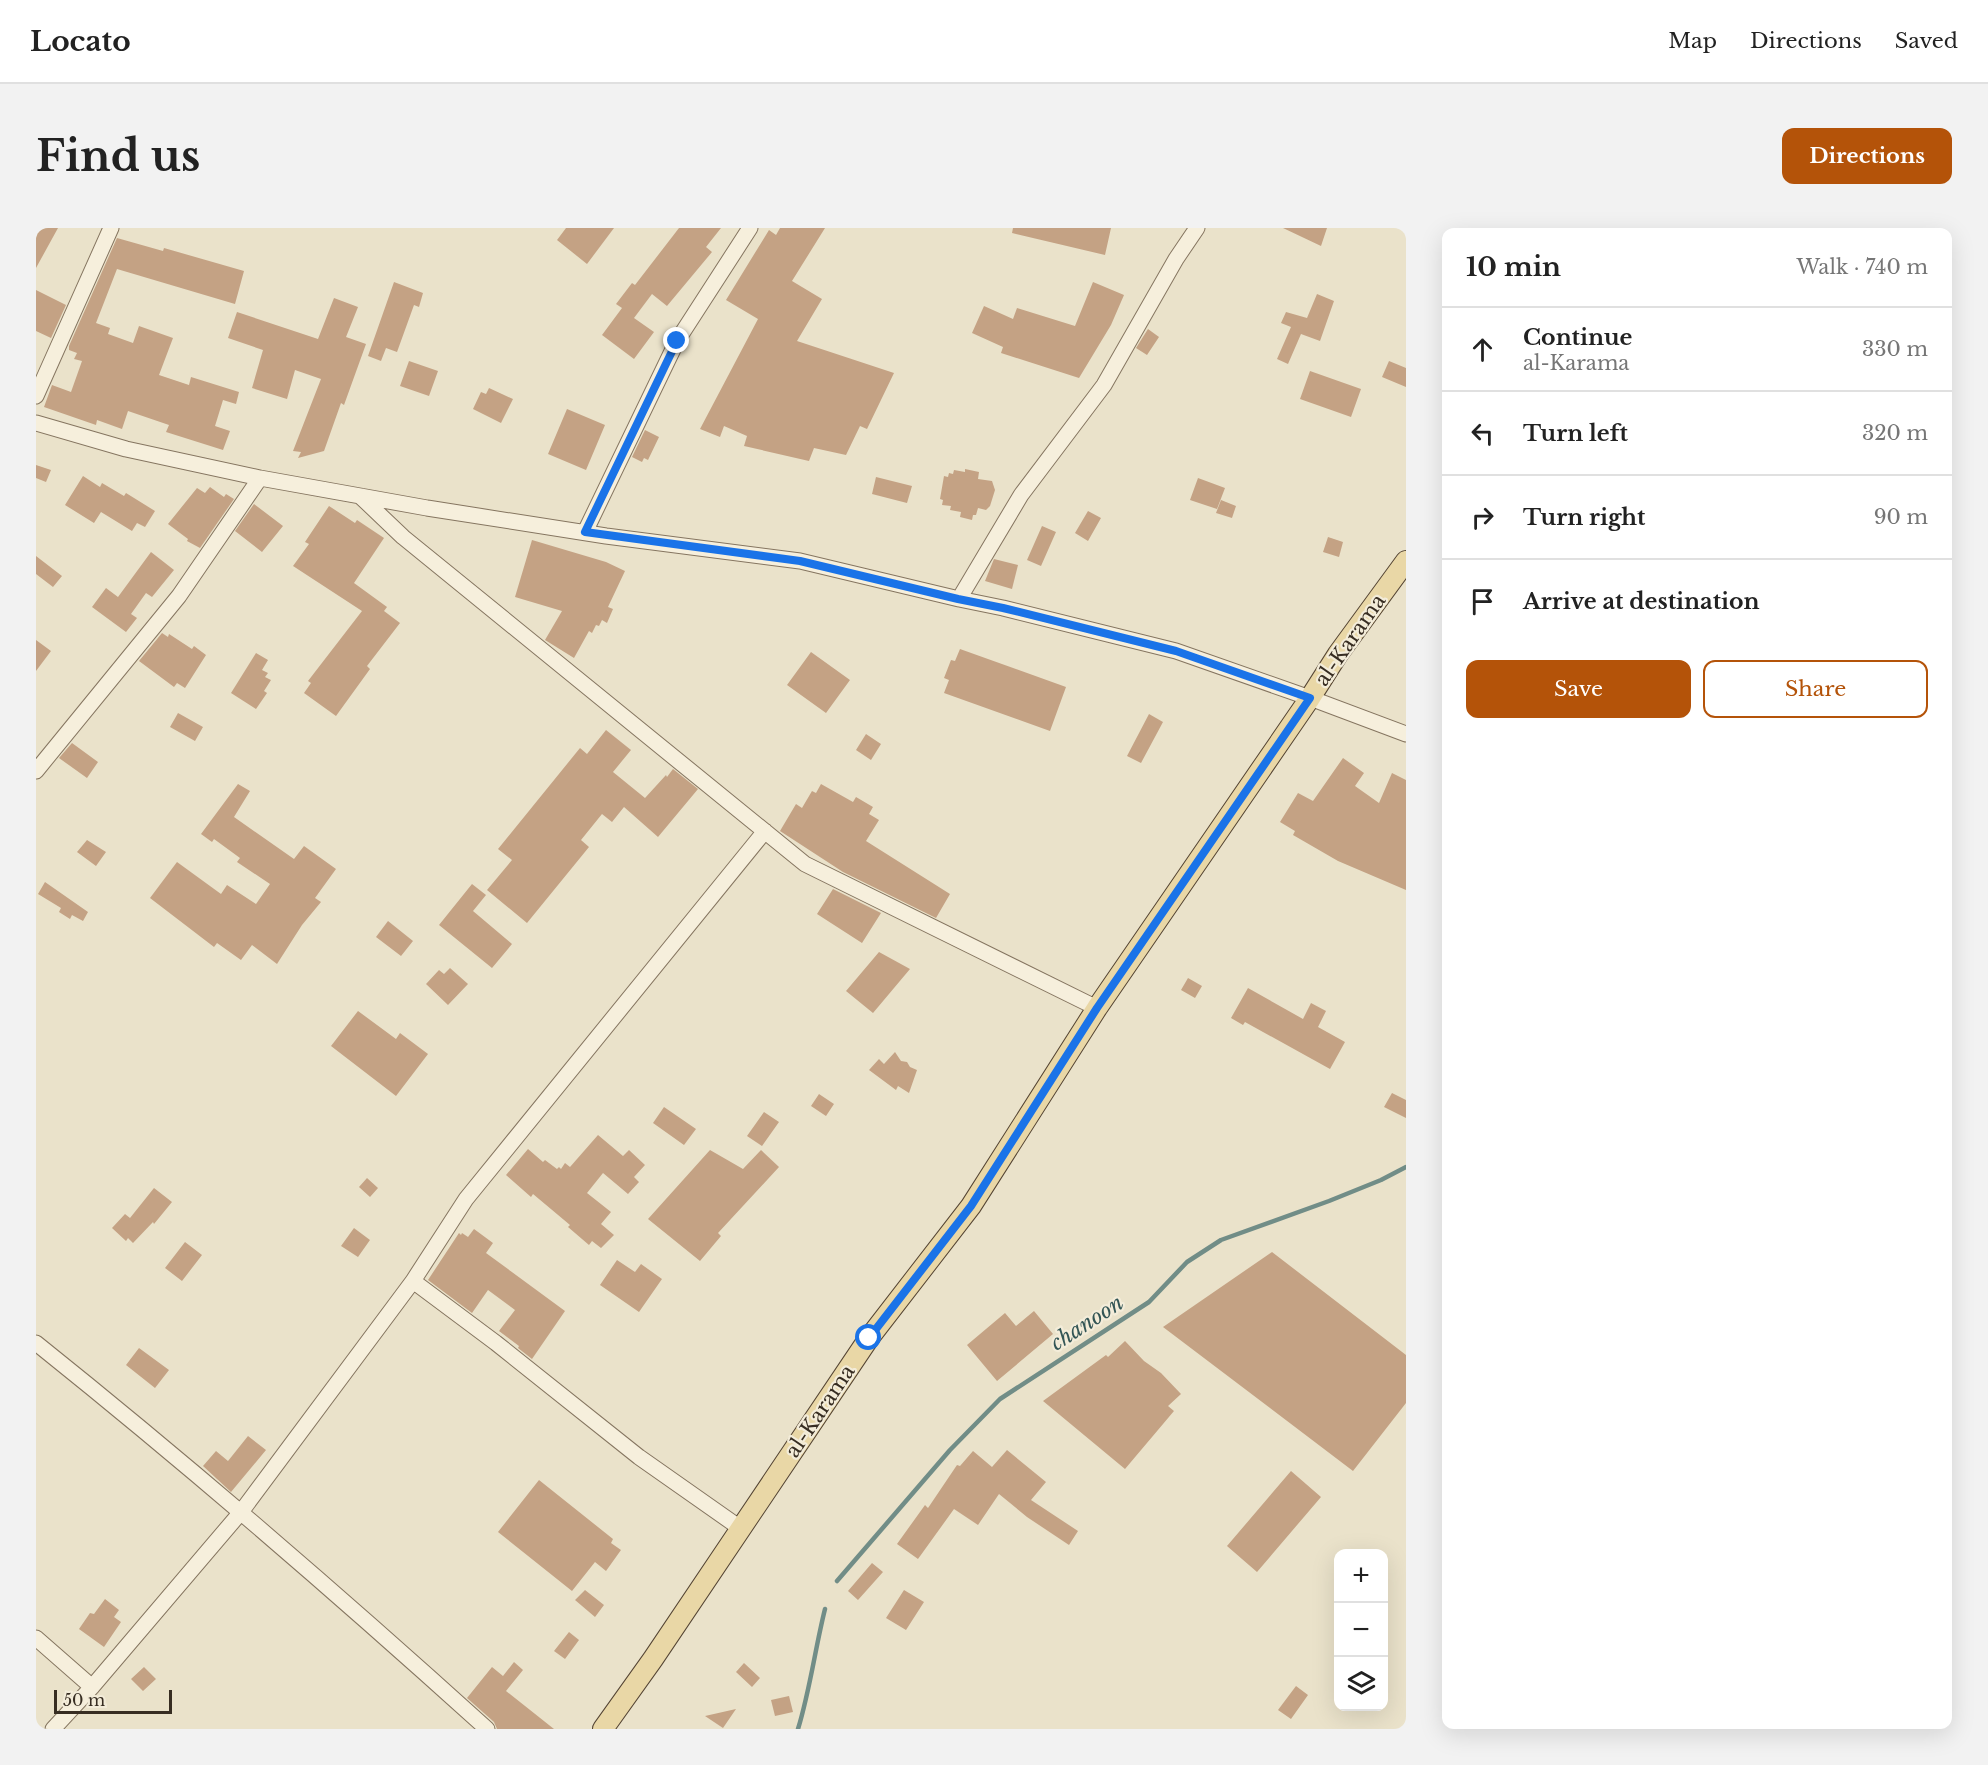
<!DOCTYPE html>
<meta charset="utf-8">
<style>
:root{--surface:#fff;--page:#f2f2f2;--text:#222;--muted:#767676;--line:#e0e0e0;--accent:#b45309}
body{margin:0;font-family:"Libre Baskerville",serif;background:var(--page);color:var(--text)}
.controls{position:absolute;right:18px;bottom:18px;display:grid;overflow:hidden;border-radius:12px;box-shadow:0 6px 24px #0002}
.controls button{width:54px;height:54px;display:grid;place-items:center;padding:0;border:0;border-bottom:2px solid var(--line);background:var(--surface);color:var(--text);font:30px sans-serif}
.scale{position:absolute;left:18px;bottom:15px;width:118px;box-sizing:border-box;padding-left:6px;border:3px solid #372d22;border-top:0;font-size:16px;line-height:21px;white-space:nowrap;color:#372d22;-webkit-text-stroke:4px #f3ecd9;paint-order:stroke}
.stop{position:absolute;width:18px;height:18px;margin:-14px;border:4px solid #1a73e8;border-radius:50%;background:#fff}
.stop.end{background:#1a73e8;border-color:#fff;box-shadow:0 2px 6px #0008}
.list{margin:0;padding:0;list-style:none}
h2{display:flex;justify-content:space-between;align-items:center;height:78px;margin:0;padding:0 24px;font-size:26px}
h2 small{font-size:20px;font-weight:400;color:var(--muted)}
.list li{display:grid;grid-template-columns:39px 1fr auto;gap:18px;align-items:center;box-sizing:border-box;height:84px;padding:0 24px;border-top:2px solid var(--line)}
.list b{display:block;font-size:22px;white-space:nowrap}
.list p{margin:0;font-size:20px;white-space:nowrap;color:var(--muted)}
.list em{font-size:20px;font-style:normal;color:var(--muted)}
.actions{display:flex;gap:12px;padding:18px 24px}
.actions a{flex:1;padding:14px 0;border:2px solid var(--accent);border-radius:12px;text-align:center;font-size:21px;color:var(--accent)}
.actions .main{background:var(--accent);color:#fff}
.icon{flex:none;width:33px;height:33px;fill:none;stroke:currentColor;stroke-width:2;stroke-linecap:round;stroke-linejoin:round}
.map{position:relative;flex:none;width:1370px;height:1501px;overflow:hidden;border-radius:12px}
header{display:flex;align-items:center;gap:36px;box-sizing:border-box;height:84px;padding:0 30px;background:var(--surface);border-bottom:2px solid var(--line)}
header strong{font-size:28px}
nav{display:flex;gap:33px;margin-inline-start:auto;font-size:21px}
.intro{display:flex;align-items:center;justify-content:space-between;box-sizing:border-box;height:144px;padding:0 36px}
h1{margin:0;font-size:42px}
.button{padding:15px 27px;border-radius:12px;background:var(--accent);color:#fff;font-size:21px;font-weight:700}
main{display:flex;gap:36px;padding:0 36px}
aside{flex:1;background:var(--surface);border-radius:12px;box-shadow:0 6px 24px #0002}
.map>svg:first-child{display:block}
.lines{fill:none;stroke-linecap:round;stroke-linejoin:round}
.stream{stroke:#718d87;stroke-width:4.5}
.building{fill:#c4a284}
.minor-casing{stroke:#857560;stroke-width:17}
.major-casing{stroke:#544433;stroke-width:22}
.minor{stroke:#f6efdc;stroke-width:15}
.major{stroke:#e9d7a6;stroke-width:20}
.route{stroke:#1a73e8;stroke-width:8}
.labels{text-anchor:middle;stroke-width:4.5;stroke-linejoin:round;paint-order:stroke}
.street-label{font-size:20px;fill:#372d22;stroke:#f3ecd9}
.water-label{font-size:21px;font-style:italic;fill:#355;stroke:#f3ecd9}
</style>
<header>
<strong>Locato</strong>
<nav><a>Map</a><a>Directions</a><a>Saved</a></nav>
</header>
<div class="intro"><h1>Find us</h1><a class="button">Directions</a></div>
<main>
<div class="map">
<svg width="1370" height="1501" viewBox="0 0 1370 1501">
<rect width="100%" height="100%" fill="#eae2ca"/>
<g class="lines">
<!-- stream -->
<path class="stream" d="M801 1353 914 1222 964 1171 1113 1074 1151 1034 1185 1012 1293 973 1345 952 1370 939
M762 1501C774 1462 779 1421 789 1381"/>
</g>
<!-- building -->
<path class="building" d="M0 0H22L0 40Z
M530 0H578L551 36 521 12Z
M643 0H685L670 19 676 24 631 78 616 66 598 90 618 104 598 131 566 107 586 80 580 76 596 55 599 57Z
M744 0H789L756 53 786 71 761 113 858 145 831 201 824 198 810 227 778 220 773 233 708 218 711 208 688 198 684 209 664 201 722 91 690 72 733 2 740 7Z
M977 0H1075L1069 27 976 5Z
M1247 0H1291L1285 18Z
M81 10 127 23 128 20 208 43 199 76 81 41 60 95 74 100 72 106 97 115 103 98 137 110 123 147 153 157 155 149 203 164 200 176 187 172 179 198 194 203 187 222 130 204 133 197 92 183 86 201 61 192 60 197 8 179 16 157 35 164 46 133 38 131 41 125 33 122V118Z
M358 54 387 65 383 79 378 77 361 124 350 120 345 133 332 128Z
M1057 54 1088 67 1075 97 1043 150 965 125 967 119 936 105 948 78 977 91 981 80 1039 98Z
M0 62 30 77 15 110 0 103Z
M1281 66 1298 73 1284 113 1265 106 1252 136 1241 131 1255 99 1245 95 1250 84 1271 90Z
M298 70 322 79 310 109 330 116 308 177 305 175 288 223 262 230 265 224 257 223 285 151 259 142 251 171 216 160 227 122 192 110 201 84 282 111Z
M1112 101 1123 109 1111 127 1100 120Z
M373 133 402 143 393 168 364 158Z
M1353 133 1370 140V159L1346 149Z
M1274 143 1325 161 1315 189 1264 171Z
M453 160 477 171 465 195 437 181 445 164 450 166Z
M531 181 569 197 550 242 512 226Z
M609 202 623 209 612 232 608 230 606 234 596 229Z
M0 237 15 242 10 254 0 250Z
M929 241 943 244 942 251 956 253 959 262 954 278 950 282 942 280 940 287H937L936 292 924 289 925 284 914 282 915 278 906 277 907 272 904 271 908 248 912 249 913 245 917 246 918 242 929 244Z
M47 248 64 259 66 255 88 268 90 265 119 283 109 299 101 295 96 303 65 284 58 295 29 277Z
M840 249 876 258 871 275 836 266Z
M1162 250 1189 260 1181 281 1154 272Z
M174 259 188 269 190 266 198 271 164 320 151 313 152 311 132 296 161 260 169 265Z
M1185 272 1200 278 1196 290 1180 285Z
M218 276 247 298 226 324 199 303Z
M293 278 319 295 321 292 348 310 318 355 351 379 348 383 364 395 331 438 334 441 300 488 268 465 275 455 272 453 326 383 257 338 273 316 269 314Z
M1052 283 1065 290 1052 313 1039 305Z
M1006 298 1020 304 1005 338 991 332Z
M1292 309 1307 314 1303 329 1287 324Z
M496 312 570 334 589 343 572 379 577 381 571 395 566 392 563 398 560 397 556 405 553 403 538 430 509 412 526 383 479 369Z
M115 324 138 342 116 369 110 365 95 386 101 390 90 404 56 379 70 360 82 369Z
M0 328 26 348 17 359 0 346Z
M958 331 982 337 976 361 949 353Z
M126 405 132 409 133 406 156 421 158 418 170 427 149 460 141 455 138 459 103 433Z
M0 412 15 423 0 443Z
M924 421 1030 459 1014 503 908 465 913 452 908 450 915 432 919 433Z
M775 424 814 452 790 485 751 457Z
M220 425 232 432 226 442 232 445 229 449 235 452 228 463 231 465 220 481 195 465Z
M142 485 167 499 159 513 134 499Z
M1113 486 1127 494 1105 535 1091 528Z
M570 502 595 522 577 544 609 570 630 547 631 549 637 541 662 561 622 609 588 579 576 594 566 586 545 612 553 619 491 695 451 662 476 632 462 621 544 520 551 526Z
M830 506 845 516 835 532 820 522Z
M36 515 62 534 51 550 23 530Z
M1307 530 1328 545 1319 558 1343 575 1356 545 1370 552V662L1302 633 1257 607 1259 603 1244 594 1262 565 1277 573Z
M202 556 214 563 198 589 258 631 268 618 300 641 279 670 285 674 266 697 241 736 216 717 205 732 181 715 178 719 114 670 141 634 185 666 191 657 220 676 234 656 201 634 204 630 178 611 176 614 165 606Z
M785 556 817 574 820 569 837 579 833 586 843 592 830 613 914 666 900 690 807 644 744 603 760 576 766 580 776 563 780 565Z
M51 612 70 624 60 638 41 624Z
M9 654 52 684 47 693 36 687 34 691 23 684 25 680 2 666Z
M436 656 450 667 437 683 476 716 456 740 403 697Z
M797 661 845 685 826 715 781 686Z
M352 693 377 713 365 728 340 709Z
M843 724 874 741 837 785 810 763Z
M414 740 432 756 412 777 390 756 403 742 408 746Z
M1152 750 1166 758 1159 770 1145 762Z
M1212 760 1267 791 1275 775 1290 783 1282 799 1309 814 1294 841 1209 794 1207 797 1195 790Z
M322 783 360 811 364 805 392 826 360 868 295 818Z
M859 824 865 833 871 834 874 839 881 842 873 865 862 858 860 862 833 842 843 831 848 836Z
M1356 865 1370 872V890L1348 879Z
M783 866 798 876 790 888 775 878Z
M628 879 660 901 648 917 617 895Z
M728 884 743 894 726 918 711 908Z
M562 907 587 928 593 922 609 937 598 949 603 954 592 966 567 945 551 965 575 984 565 996 578 1007 565 1020 556 1013 553 1017 532 999 534 997 497 966 495 969 470 947 492 921 507 934 509 932 521 941 523 939 525 941 529 935 534 939Z
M674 922 707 941 725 922 743 939 682 1005 685 1008 664 1033 612 991Z
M331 950 342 960 334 969 323 959Z
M118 960 136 974 118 996 117 994 97 1015 92 1010 90 1013 76 1000 89 986 94 990Z
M318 1000 334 1012 322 1029 305 1018Z
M438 1001 457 1015 450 1025 529 1083 496 1131 482 1120 483 1118 463 1103 479 1082 452 1062 436 1085 392 1052 423 1005 425 1007 426 1005 432 1009Z
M149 1014 166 1027 146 1053 129 1040Z
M1236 1024 1370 1127V1175L1317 1243 1127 1099Z
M581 1032 599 1044 605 1036 626 1051 603 1084 564 1057Z
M998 1083 1017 1106 961 1153 931 1117 969 1085 980 1098Z
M1089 1113 1108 1133 1125 1145 1145 1166 1132 1178 1138 1183 1089 1241 1007 1173 1070 1127 1072 1129Z
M103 1120 133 1142 119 1160 90 1137Z
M212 1208 230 1222 195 1264 167 1238 180 1223 192 1233Z
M971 1222 1010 1254 995 1272 1042 1303 1033 1317 991 1289 963 1266 942 1297 918 1281 882 1331 861 1316 889 1277 892 1280 921 1237 924 1238 937 1223 956 1239Z
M1255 1243 1285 1269 1221 1344 1191 1318Z
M503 1252 577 1311 575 1315 585 1322 570 1343 559 1334 536 1363 462 1304Z
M836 1335 847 1344 822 1372 812 1363Z
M549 1362 568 1377 559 1389 539 1372Z
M868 1362 888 1374 870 1402 850 1390Z
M69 1371 83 1382 78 1389 85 1394 68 1419 43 1401 54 1385 58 1386Z
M533 1404 543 1412 529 1431 518 1423Z
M478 1434 487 1442 470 1463 518 1501H461L458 1494 431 1470 456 1439 467 1448Z
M708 1435 724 1450 716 1459 700 1444Z
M108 1439 120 1451 107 1463 95 1451Z
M1260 1458 1272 1467 1255 1491 1242 1482Z
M753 1468 757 1484 739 1488 735 1472Z
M700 1481 687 1500 669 1488Z"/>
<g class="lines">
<defs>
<path id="minor" d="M641 113 714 0
M0 168 75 0
M0 195 90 221 224 250 391 280 570 308 764 333 923 371 967 380 1140 423 1274 470 1370 506
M324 268 367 309 769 636 1061 780
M549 304 641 113
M923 371 985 267 1068 157 1140 31 1161 0
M0 543 143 368 224 250
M377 1053 460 1115 603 1229 704 1300
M0 1115C155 1239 304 1368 451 1501
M0 1410 56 1459
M17 1501 56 1459 205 1284 377 1053 430 971 729 603"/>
<path id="major" d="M567 1501 617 1431 833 1110 935 978 1061 780 1274 470 1302 426 1370 333"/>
</defs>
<!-- minor casing -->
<use href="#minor" class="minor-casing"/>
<!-- major casing -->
<use href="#major" class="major-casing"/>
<!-- minor -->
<use href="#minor" class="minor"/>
<!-- major -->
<use href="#major" class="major"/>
</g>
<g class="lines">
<!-- route -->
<path class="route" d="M641 113 549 304 764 333 922 371 967 380 1140 423 1274 470 1061 780 935 978 833 1110"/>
</g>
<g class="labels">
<!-- street labels -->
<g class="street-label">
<text transform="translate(1314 412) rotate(-55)" y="7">al-Karama</text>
<text transform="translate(784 1183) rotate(-56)" y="7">al-Karama</text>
</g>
<!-- water labels -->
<g class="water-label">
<text transform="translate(1051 1095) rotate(-33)" y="7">chanoon</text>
</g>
</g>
</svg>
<div class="controls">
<button>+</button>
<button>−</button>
<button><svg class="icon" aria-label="layers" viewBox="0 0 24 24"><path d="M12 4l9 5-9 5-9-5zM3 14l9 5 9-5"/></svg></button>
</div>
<div class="scale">50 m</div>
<div class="stop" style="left:833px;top:1110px"></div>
<div class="stop end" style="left:641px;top:113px"></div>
</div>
<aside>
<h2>10 min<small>Walk · 740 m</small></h2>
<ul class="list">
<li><svg class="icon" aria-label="ahead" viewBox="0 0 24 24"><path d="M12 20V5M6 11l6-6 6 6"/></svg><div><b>Continue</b><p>al-Karama</p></div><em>330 m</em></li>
<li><svg class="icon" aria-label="left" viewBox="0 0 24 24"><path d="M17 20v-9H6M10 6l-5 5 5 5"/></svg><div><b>Turn left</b></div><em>320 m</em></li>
<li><svg class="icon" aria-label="right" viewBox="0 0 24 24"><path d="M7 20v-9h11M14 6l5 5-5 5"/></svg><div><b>Turn right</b></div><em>90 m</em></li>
<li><svg class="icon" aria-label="arrive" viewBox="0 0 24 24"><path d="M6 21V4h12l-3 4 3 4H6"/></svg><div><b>Arrive at destination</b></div></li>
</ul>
<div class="actions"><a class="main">Save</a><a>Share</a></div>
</aside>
</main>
